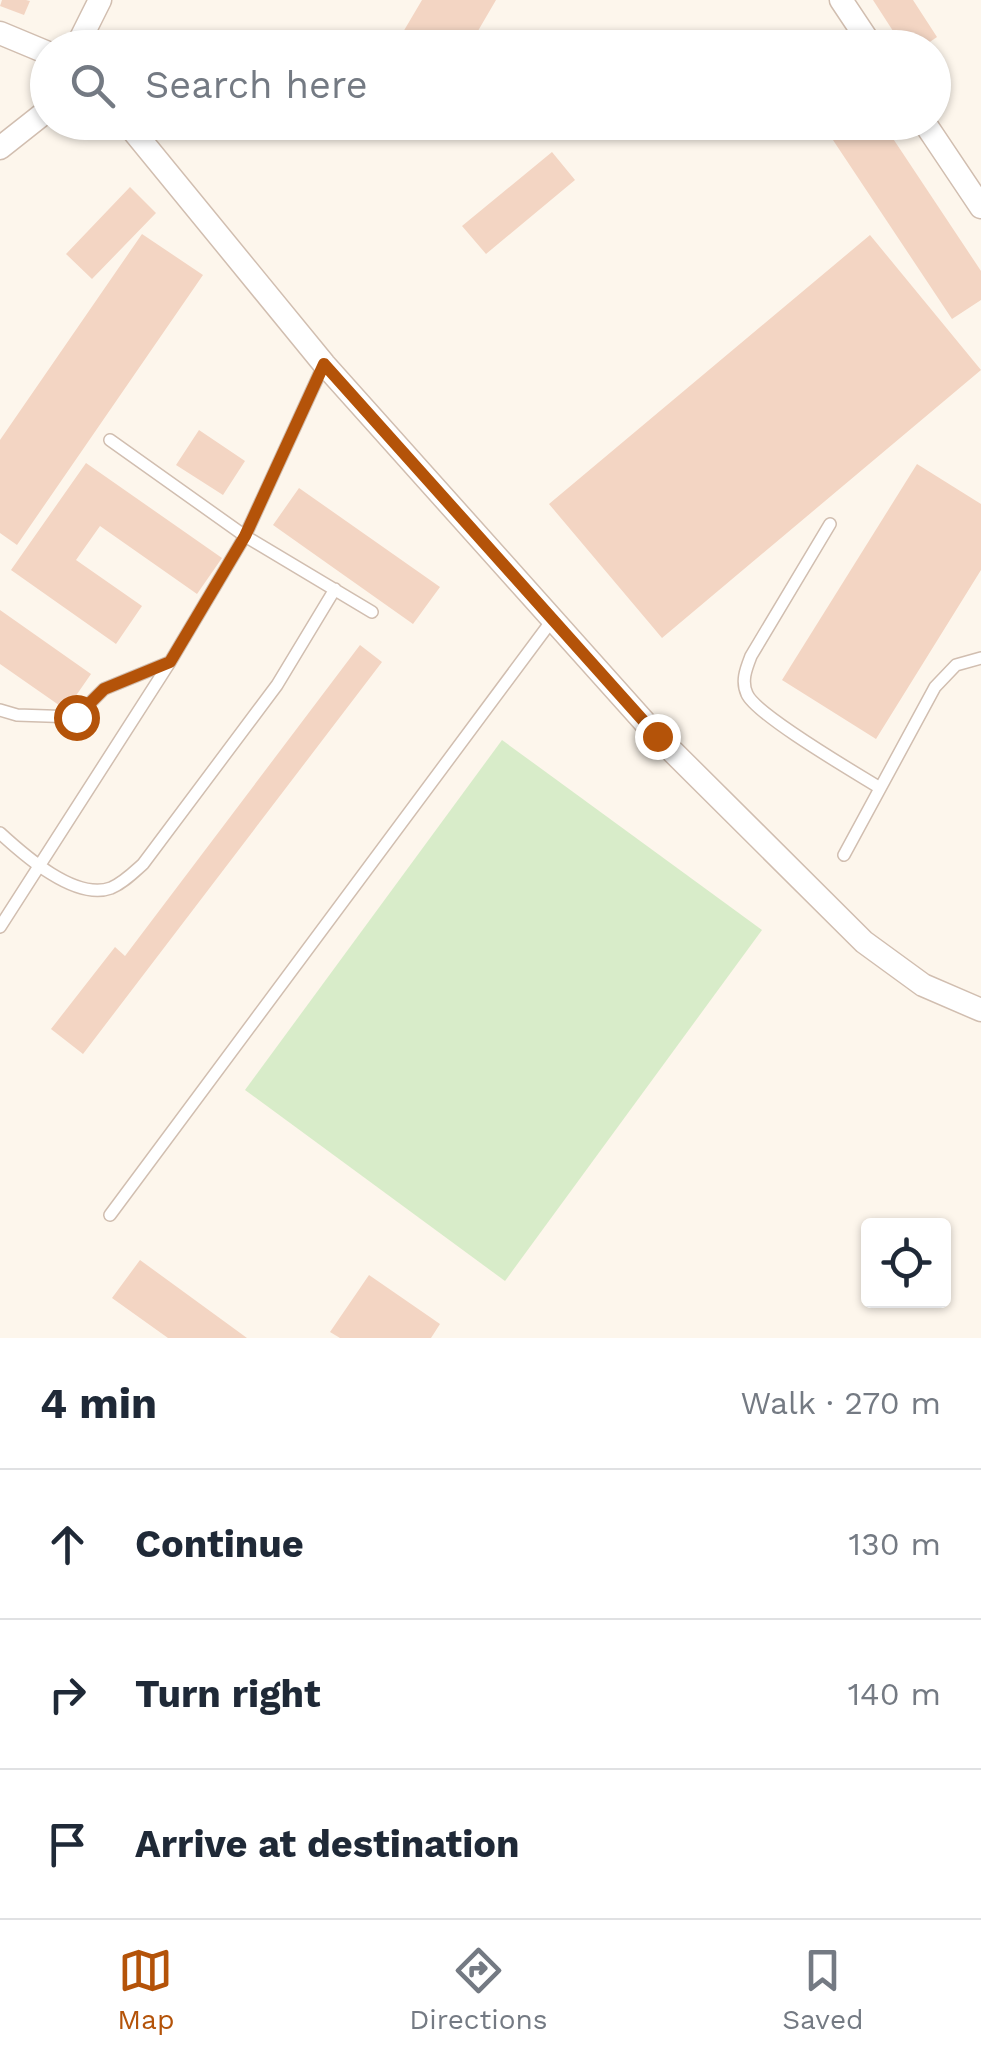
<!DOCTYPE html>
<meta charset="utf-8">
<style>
:root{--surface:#fff;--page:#f2f2f3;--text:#1f2937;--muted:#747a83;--line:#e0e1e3;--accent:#b45309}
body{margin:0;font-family:"Work Sans",sans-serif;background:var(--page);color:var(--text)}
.controls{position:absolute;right:30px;bottom:30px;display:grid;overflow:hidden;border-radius:10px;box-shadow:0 2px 8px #0004}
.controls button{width:90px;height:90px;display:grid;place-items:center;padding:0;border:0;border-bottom:2px solid var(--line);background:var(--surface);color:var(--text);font:50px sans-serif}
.stop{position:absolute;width:30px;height:30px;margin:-22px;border:8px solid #b45309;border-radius:50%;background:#fff}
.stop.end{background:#b45309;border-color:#fff;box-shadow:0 2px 10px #0008}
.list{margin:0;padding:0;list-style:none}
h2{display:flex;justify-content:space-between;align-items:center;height:130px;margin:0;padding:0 40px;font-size:42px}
h2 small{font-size:32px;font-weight:400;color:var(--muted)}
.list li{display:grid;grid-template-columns:65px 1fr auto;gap:30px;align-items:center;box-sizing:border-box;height:150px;padding:0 40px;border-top:2px solid var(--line)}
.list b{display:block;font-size:38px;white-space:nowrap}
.list em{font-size:32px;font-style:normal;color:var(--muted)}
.icon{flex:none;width:55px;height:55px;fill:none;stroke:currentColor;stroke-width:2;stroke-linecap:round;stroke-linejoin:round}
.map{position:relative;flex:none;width:981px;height:1338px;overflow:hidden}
.search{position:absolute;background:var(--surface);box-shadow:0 2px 8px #0004;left:30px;right:30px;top:30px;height:110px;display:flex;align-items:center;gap:25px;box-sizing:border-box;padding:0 35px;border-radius:55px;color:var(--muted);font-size:38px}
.sheet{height:580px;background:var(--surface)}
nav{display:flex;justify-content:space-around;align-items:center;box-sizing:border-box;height:140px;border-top:2px solid var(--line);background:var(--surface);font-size:28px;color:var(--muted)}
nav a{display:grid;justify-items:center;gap:5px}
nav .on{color:var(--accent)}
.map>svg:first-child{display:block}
.green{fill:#d8ecc9}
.building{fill:#f3d5c3}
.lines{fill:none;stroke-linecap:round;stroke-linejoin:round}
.lane-casing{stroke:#d1beb0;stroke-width:14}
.street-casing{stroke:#d1beb0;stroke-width:25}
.lane{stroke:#fff;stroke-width:11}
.street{stroke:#fff;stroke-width:22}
.route{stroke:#b45309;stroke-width:12}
</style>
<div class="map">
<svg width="981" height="1338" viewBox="0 0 981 1338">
<rect width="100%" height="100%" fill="#fdf6ec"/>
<!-- green -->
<path class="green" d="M502 740 762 930 505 1281 245 1090Z"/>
<!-- building -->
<path class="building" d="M2 0H26L30 1 24 15 0 6Z
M422 0H496L468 48H402L396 44Z
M873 0H913L937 37 921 48H904Z
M821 122H882L981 271V300L952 319Z
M552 152 575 180 486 254 462 226Z
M130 187 156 213 92 279 66 254Z
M142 234 203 275 17 545 0 533V440Z
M870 235 981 370 662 638 549 504Z
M199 430 245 461 223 495 176 465Z
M86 463 222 558 197 594 100 526 76 560 142 606 116 644 11 570Z
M917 464 981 504V570L876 739 782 680Z
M299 488 440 587 413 624 273 525Z
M0 610 91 674 66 710 0 664Z
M360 645 382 662 83 1054 51 1029 115 947 125 956Z
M140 1260 247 1338H168L112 1298Z
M369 1275 440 1324 431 1338H340L330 1332Z"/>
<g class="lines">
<defs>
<path id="lane" d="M110 440 245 536 372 612
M830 524 751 656C746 669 741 681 747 694 756 715 856 773 880 788
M170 662 245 536 324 364
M0 710 17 715 76 717 104 689 170 662 0 927
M0 833C24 855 75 901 111 888 123 883 133 873 143 864L277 685 335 589
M844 855 935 687 956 665 981 658
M110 1215 553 619"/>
<path id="street" d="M841 0 873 48
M0 33 48 53
M76 48 100 0
M126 122 324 364 657 736 864 942 923 985 981 1010
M924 122 981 207
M0 148 48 110"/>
</defs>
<!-- lane casing -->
<use href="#lane" class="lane-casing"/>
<!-- street casing -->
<use href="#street" class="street-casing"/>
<!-- lane -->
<use href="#lane" class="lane"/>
<!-- street -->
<use href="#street" class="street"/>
</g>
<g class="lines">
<!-- route -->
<path class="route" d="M76 717 104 689 170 662 245 536 324 364 657 736"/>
</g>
</svg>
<div class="controls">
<button><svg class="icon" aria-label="locate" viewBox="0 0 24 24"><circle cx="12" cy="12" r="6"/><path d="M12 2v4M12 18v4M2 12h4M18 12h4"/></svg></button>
</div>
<div class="stop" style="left:76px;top:717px"></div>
<div class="stop end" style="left:657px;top:736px"></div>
<div class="search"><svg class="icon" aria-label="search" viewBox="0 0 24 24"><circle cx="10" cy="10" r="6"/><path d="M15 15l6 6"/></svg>Search here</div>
</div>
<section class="sheet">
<h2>4 min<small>Walk · 270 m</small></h2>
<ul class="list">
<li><svg class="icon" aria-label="ahead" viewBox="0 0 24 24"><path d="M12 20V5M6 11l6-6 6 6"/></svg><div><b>Continue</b></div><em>130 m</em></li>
<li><svg class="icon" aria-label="right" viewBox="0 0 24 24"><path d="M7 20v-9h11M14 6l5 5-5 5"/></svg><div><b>Turn right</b></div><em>140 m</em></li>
<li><svg class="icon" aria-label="arrive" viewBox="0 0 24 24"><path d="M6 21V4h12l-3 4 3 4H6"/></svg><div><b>Arrive at destination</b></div></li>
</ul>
</section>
<nav>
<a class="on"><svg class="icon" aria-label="map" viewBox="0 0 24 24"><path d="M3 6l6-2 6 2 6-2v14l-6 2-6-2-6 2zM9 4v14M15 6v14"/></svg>Map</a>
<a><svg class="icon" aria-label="directions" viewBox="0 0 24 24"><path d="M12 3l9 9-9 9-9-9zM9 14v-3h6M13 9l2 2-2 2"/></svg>Directions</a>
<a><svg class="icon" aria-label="saved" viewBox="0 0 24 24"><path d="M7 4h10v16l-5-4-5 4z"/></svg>Saved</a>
</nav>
